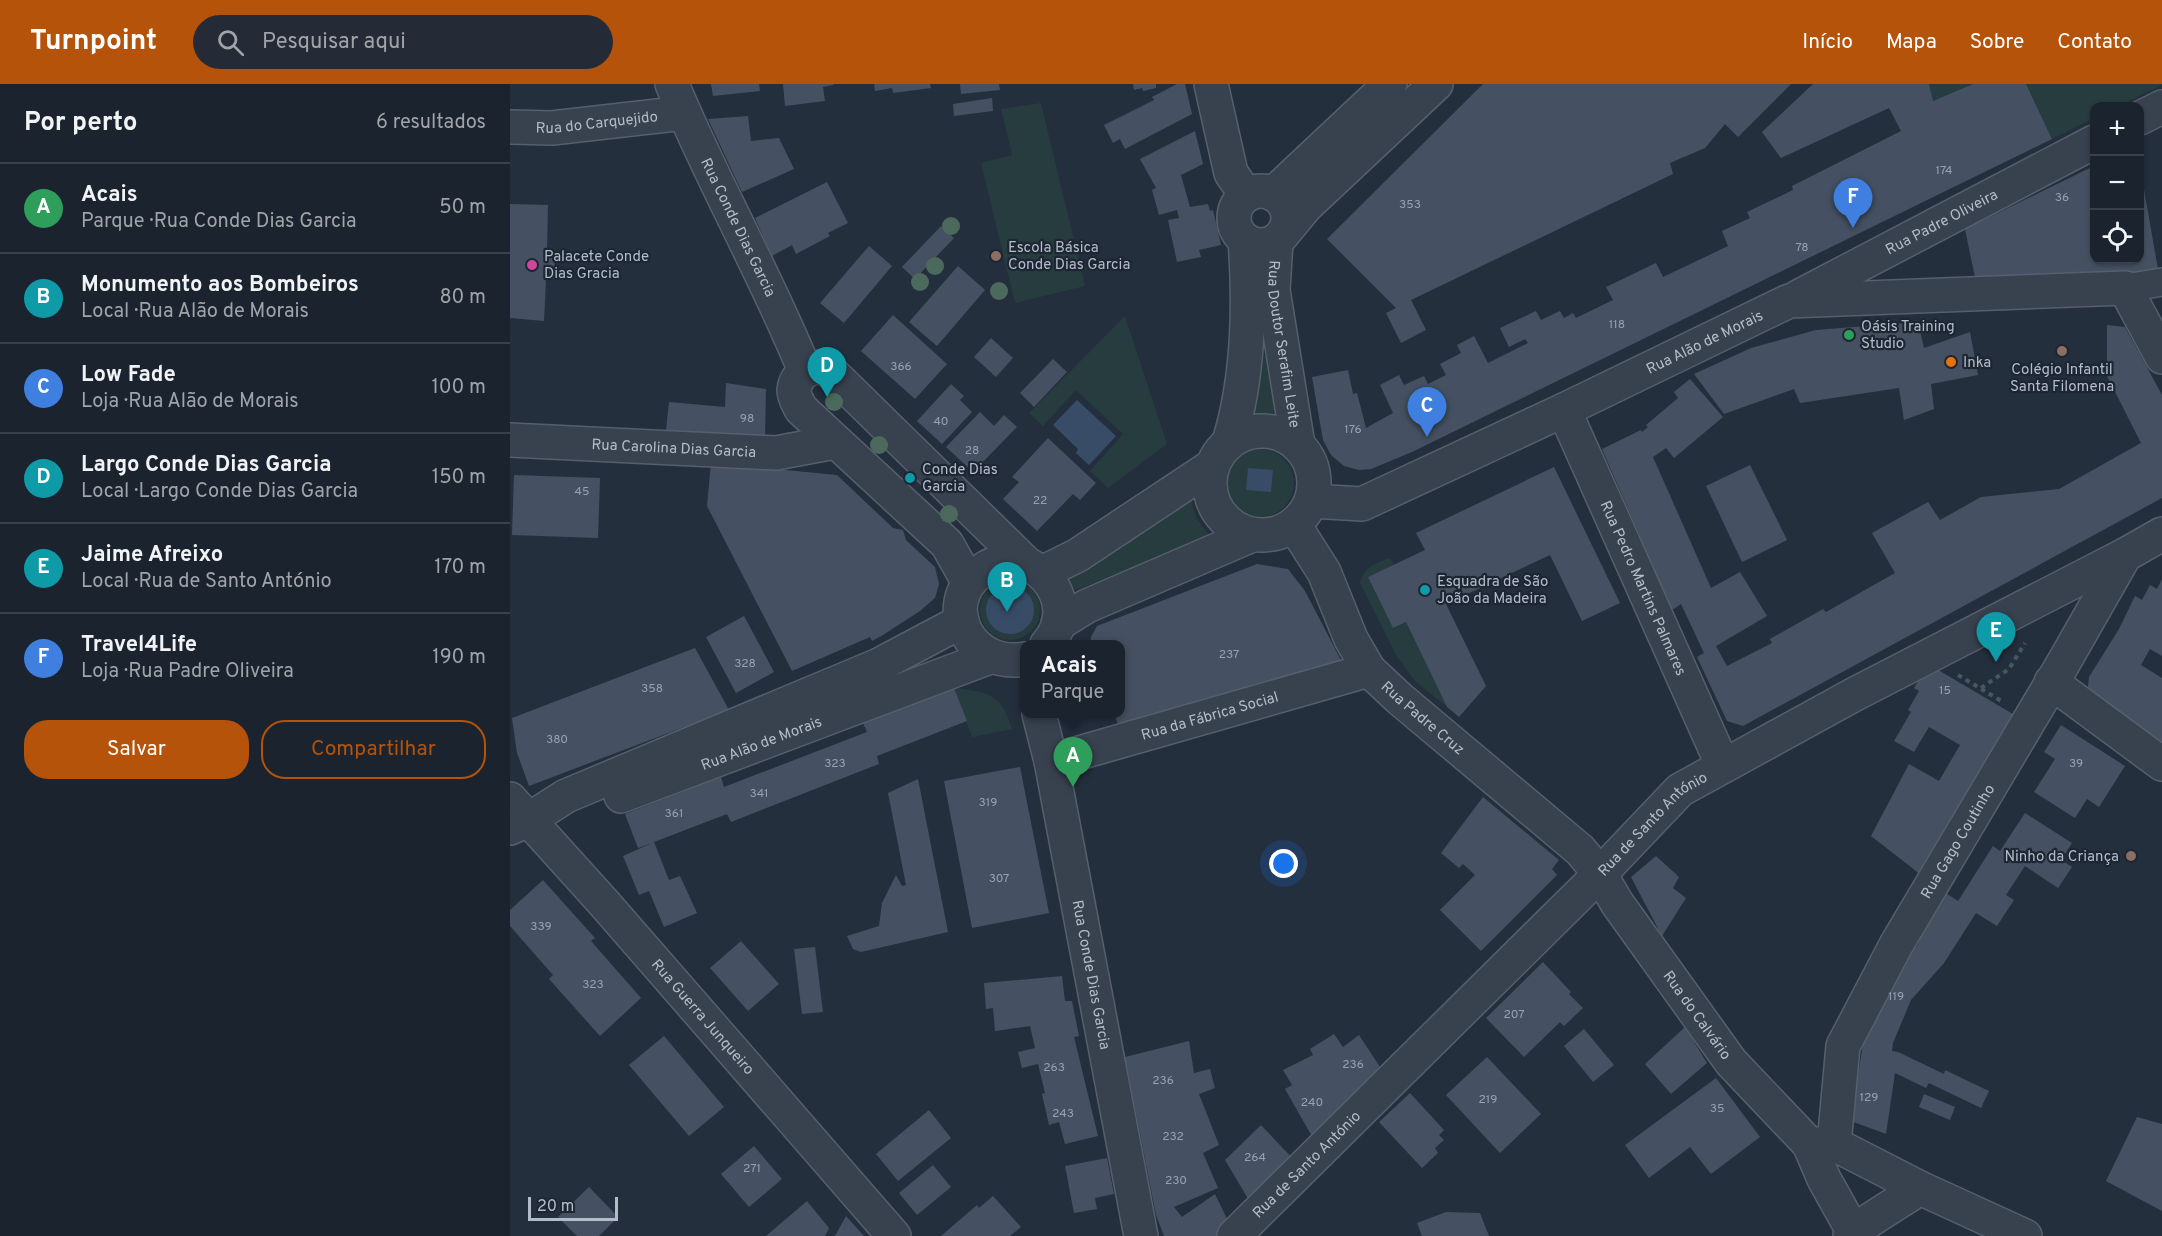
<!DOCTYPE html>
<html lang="pt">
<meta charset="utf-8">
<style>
:root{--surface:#1b232e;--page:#242b36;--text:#f1f3f6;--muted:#a0a4aa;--line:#39404a;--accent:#b45309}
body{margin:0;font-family:Overpass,sans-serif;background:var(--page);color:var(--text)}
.controls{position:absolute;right:18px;top:18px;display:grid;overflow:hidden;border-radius:12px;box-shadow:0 2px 4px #0004}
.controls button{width:54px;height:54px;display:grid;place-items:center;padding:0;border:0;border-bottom:2px solid var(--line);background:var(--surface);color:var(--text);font:30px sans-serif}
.scale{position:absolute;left:18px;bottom:15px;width:90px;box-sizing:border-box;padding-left:6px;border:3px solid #b4bcc9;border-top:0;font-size:16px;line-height:21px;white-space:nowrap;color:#b4bcc9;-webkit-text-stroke:4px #1d2633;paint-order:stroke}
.you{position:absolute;left:774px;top:780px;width:21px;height:21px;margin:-15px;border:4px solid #fff;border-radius:50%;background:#1a73e8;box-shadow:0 0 0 9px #1a73e833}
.badge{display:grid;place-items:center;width:39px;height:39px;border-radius:50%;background:var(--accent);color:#fff;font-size:20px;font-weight:700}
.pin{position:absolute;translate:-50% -50px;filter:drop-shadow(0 2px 3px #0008)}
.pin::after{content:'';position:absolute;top:32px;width:21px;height:18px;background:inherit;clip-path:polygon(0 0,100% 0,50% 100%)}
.popup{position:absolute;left:510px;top:556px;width:105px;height:78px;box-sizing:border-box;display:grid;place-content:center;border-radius:12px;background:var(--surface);filter:drop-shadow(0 2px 4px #0005);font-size:20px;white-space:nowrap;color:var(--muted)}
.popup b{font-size:22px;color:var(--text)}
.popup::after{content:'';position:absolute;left:50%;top:100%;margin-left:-12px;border:12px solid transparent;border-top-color:var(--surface)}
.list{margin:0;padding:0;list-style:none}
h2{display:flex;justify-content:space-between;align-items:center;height:78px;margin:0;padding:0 24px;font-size:26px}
h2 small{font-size:20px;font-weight:400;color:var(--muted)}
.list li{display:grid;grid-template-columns:39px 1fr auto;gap:18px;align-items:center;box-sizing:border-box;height:90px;padding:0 24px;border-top:2px solid var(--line)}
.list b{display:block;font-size:22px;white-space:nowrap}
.list p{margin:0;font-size:20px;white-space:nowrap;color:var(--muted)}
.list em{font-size:20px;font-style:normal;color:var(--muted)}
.actions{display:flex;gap:12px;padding:18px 24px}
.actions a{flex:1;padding:14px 0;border:2px solid var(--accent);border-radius:24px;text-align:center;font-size:21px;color:var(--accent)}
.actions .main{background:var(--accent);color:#fff}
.icon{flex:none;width:33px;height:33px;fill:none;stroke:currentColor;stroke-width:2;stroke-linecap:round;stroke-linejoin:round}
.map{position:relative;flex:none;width:1652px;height:1152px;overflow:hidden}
header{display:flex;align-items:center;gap:36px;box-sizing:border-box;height:84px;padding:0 30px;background:var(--accent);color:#fff}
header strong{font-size:28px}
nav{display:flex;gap:33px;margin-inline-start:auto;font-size:21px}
.search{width:420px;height:54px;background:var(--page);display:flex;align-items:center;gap:15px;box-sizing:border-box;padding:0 21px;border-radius:33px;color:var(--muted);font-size:22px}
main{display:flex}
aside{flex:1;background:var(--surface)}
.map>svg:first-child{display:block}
.green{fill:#263c3f}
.water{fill:#394c67}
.building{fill:#455162}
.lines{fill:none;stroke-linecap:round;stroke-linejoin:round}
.pedestrian-casing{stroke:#565f6c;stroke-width:30}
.minor-casing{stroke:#565f6c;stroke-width:36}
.tertiary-casing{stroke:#565f6c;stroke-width:36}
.path{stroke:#44595c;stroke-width:4;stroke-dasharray:4.5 4.5;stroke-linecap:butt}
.pedestrian{stroke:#38414e;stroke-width:27}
.minor{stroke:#38414e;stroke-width:33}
.tertiary{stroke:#38414e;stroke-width:33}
.tree{fill:#4b6a5d}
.education-dot{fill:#8d6e63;stroke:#1d2633;stroke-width:2}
.hotel-dot{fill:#d1479c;stroke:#1d2633;stroke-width:2}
.leisure-dot{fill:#2e9e5b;stroke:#1d2633;stroke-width:2}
.food-dot{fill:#e8710a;stroke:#1d2633;stroke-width:2}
.culture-dot{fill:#0f9aa8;stroke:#1d2633;stroke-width:2}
.labels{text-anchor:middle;stroke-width:4.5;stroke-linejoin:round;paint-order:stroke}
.number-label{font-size:12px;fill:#98a1af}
.street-label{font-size:15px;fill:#b4bcc9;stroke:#1d2633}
.poi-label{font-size:15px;fill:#b4bcc9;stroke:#1d2633;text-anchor:start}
</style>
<header>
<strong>Turnpoint</strong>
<div class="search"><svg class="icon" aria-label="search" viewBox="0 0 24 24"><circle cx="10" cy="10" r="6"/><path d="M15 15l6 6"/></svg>Pesquisar aqui</div>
<nav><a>Início</a><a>Mapa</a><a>Sobre</a><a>Contato</a></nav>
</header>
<main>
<aside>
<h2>Por perto<small>6 resultados</small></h2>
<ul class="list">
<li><span class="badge" style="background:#2e9e5b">A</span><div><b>Acais</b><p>Parque · Rua Conde Dias Garcia</p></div><em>50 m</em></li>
<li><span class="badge" style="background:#0f9aa8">B</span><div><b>Monumento aos Bombeiros</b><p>Local · Rua Alão de Morais</p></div><em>80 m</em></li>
<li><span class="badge" style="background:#3f7fe0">C</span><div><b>Low Fade</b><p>Loja · Rua Alão de Morais</p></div><em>100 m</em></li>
<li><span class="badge" style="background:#0f9aa8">D</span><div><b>Largo Conde Dias Garcia</b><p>Local · Largo Conde Dias Garcia</p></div><em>150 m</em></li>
<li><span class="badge" style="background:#0f9aa8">E</span><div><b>Jaime Afreixo</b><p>Local · Rua de Santo António</p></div><em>170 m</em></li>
<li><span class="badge" style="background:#3f7fe0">F</span><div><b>Travel4Life</b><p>Loja · Rua Padre Oliveira</p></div><em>190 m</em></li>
</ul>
<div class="actions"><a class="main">Salvar</a><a>Compartilhar</a></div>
</aside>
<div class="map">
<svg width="1652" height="1152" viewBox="0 0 1652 1152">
<rect width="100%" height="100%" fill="#242f3e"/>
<!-- green -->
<path class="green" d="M1419 0H1463L1423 17Z
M1516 0H1652V1L1609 22H1584V34L1542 55Z
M531 19 575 202 505 219 471 79 502 71 491 25Z
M615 232 657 360 598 404 580 387 613 350 566 306 533 342 519 329Z
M761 271 773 335 757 331 738 333 749 273Z
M716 399a34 34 0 1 1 68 0a34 34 0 1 1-68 0Z
M680 413 687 435 702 455 565 506 559 495Z
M880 474 884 481 858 493 883 544 896 538 937 623 905 597 886 571 850 499C855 482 864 480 880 474Z
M470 526a30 30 0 1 1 60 0a30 30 0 1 1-60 0Z
M444 604C477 608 492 609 502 645L462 653Z"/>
<!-- water -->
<path class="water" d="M567 316 606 352 579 381 566 369 568 365 543 341Z
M738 384 763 386 761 408 736 406Z
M476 526a24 24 0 1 1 48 0a24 24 0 1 1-48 0Z"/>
<!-- building -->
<path class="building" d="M201 0H249L250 7 203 12Z
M273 0H323V1L313 3 315 17 275 22Z
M364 0H420L421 4 383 9 382 4 365 7Z
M450 0H489L490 6 451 10Z
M623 0H646V4L633 7 632 4 624 6Z
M667 0H675L682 30 615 65 610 55 603 59 594 41 644 16 642 13Z
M973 0H1281L1228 53 1215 40 1195 64 1160 79 1163 90 901 216 916 246 891 259 876 229 886 224 817 155Z
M1303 0H1419L1423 17 1463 0H1516L1542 55 902 368 861 385 849 386 834 382 821 371 813 356 802 293 838 286 843 310 847 309 856 344 883 329 870 301 889 291 894 301 914 292 918 300 936 291 930 280 951 269 947 261 964 252 978 279 1018 259 1015 255 999 263 990 244 1026 227 1031 236 1050 227 1054 234 1063 229 1066 234 1103 216 1096 203 1146 179 1153 193 1218 162 1212 147 1240 134 1237 128 1283 106 1282 102 1391 47 1379 24 1271 74 1252 48Z
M482 14 483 27 444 32 443 20Z
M238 32 241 57 269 54 284 85 232 108 198 35Z
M685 47 693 80 671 91 680 123 698 120 700 127 703 126 711 161 689 166 691 173 667 178 658 136 669 134 667 126 649 131 642 106 646 104 630 75Z
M1584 82V176H1630L1631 88 1649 191 1466 198 1455 145Z
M317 98 338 139 318 149 320 152 286 170 282 161 262 172 245 134Z
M0 120 38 121 37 167H45L44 195H36L34 237 0 234Z
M431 142 444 154 405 195 392 183Z
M359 162 382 182 334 239 310 219Z
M448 182 475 206 427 262 399 238Z
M383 231 437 280 405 315 351 267Z
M1408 238 1414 264 1460 248 1468 291 1421 300 1424 325 1394 336 1389 304 1290 319 1284 305 1214 330 1184 290 1241 264 1306 246Z
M1597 241 1615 243 1652 311V414L1233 642 1217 637 1187 573 1194 569 1171 520 1162 526 1092 365 1131 346 1132 348 1138 343 1136 341 1168 314 1164 308 1180 295 1213 333 1164 374 1156 364 1143 373 1201 504 1230 488 1257 532 1206 562 1217 582 1262 559 1260 555 1313 525 1316 528 1385 489 1362 449 1418 418 1430 436 1471 413 1549 405 1631 359 1597 292Z
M481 254 503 274 486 293 464 273Z
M543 275 557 288 524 323 510 309Z
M216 299 256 305 255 355 156 346 159 318 215 323Z
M441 300 454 312 450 316 462 328 432 360 407 337Z
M470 328 484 342 494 331 507 343 463 388 436 363Z
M538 354 586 399 570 416 563 410 527 447 493 415 509 398 502 393Z
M201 379 327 391 383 444 393 446 396 456 425 483 429 500 425 514 410 527 373 551 362 557 360 553 282 587 197 422Z
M1240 381 1277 456 1232 478 1196 402Z
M1044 383 1110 519 1072 537 1040 471 936 520 976 602 949 633 937 623 896 538 883 544 858 493 915 466 906 449Z
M4 391 90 394 88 454 2 451Z
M747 480 778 485 795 507 833 580 609 643 604 630H611V560H581V553L587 542Z
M1652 495V572L1640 565 1631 581 1652 594V659L1581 611 1578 602 1579 593 1609 545 1625 512 1632 516 1640 501 1647 505Z
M234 532 264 588 226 609 196 553Z
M185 564 219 626 19 702 7 669 2 634Z
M1418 580 1508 633 1415 794 1361 752 1399 680 1429 697 1450 661 1419 643 1404 668 1384 657 1401 628 1398 626 1409 607 1404 604Z
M444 604 457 637 367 672 369 680 221 738 217 730 144 758 159 796 170 792 187 829 154 843 139 807 129 811 113 772 142 759 128 764 115 730 211 693 214 703 357 648 353 639Z
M1551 641 1615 682 1589 723 1577 715 1565 734 1524 708 1545 675 1534 668Z
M510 683 539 829 462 844 434 697Z
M408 695 438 848 351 868 343 865 337 852 369 842 372 819 386 791 392 802 396 801 378 709Z
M973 713 1049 776 1042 785 1047 791 971 867 930 826 965 791 953 780 949 784 931 769Z
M1515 729 1562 759 1551 776 1562 783 1548 804 1515 782 1496 811 1504 816 1487 842 1466 829 1434 879 1401 916 1383 959 1382 967 1388 968 1434 990 1435 986 1479 1007 1471 1024 1419 999 1416 1004 1385 989 1376 1050 1341 1037 1355 947 1377 895 1407 862 1431 806 1448 817 1483 762 1490 767Z
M1146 772 1169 793 1163 804 1176 814 1152 852 1121 793Z
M33 796 85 854 81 857 131 914 90 952 39 895 43 891 0 842V826Z
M231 857 269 900 238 927 200 884Z
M305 863 313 928 292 930 284 865Z
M1033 878 1061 908 1059 910 1073 924 1054 942 1050 938 1014 973 976 934Z
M552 892 555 917H562L569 952 564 953 588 1052 555 1060 549 1038 539 1041 532 1010 535 1009 528 980 512 984 508 968 525 964 520 942 485 947 483 924 476 925 474 899Z
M1175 943 1197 979 1161 1010 1135 980Z
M1074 945 1104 981 1083 998 1054 962Z
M824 950 833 963 849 951 874 989 804 1056 775 1005 782 1001 773 986 803 971 800 965Z
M154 952 214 1023 179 1052 119 981Z
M679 957 684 989 700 985 705 1004 689 1010 709 1061 693 1069 708 1104 664 1123 672 1133 705 1110 719 1139 706 1152H654L646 1131 615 973Z
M977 973 1031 1030 990 1069 936 1011Z
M1206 994 1250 1053 1201 1090 1180 1063 1139 1094 1115 1061Z
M900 1009 934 1046 929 1051 934 1056 925 1064 928 1069 912 1084 869 1038Z
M1414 1010 1445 1023 1440 1036 1409 1023Z
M419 1026 441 1054 388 1097 366 1070Z
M1627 1033 1652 1040V1127L1596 1097Z
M751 1041 784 1076 740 1118 715 1076Z
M244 1062 272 1095 239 1123 211 1090Z
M597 1074 604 1110 585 1114 587 1125 564 1129 555 1082Z
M423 1081 441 1103 407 1131 389 1109Z
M79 1103 108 1133 89 1152H67L48 1133Z
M483 1112 511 1143 500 1152H431L467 1121 469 1124Z
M297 1117 319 1144 315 1152H256Z
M936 1128 970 1129 979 1152H912L907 1139Z
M336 1132 354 1152H325Z"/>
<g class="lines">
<defs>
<path id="pedestrian" d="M1615 204 1652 198"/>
<g id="minor">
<path id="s1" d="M162 0C202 97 255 189 295 287"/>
<path d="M701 0 721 89 736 111"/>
<path d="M1630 34 1652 23"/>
<path id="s2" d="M0 43 42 44 174 29"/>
<path id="s3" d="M1288 213 1584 58"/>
<path id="s4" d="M1054 326 1213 682"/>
<path id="s5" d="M0 356 266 369 325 358"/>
<path id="s6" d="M801 417 852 420 1054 326 1279 217 1615 204 1652 273"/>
<path id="s7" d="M784 441 814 488 841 555 859 586 890 615 1070 766 1090 790 1107 819 1221 978 1299 1060H1324L1410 1104 1515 1152"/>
<path d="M459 499 437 460 291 325C288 319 284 313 284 306 286 289 304 277 320 287L517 480"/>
<path d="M1541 598 1652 680"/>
<path id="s8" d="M529 630 541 677 631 1152"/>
<path id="s9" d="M541 677 859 586"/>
<path id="s10" d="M0 715 94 819 384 1152"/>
<path d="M1299 1060 1314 1095 1343 1147"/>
<path id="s11" d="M1324 1060 1333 962 1386 861 1554 578 1615 471"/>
<path id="s12" d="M724 1152 1090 790 1170 706 1345 610 1615 471 1652 450"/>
<path d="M1340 1152 1343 1147 1410 1104"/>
</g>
<g id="tertiary">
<circle cx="751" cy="134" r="27"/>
<path d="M763 110 880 0"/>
<path d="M772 151 796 122 926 0"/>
<path id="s13" d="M766 157 763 206 788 361"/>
<circle cx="752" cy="399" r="52"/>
<path d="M719 358C739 293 740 223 735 156"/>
<path d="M532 489 568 471 702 382"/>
<path d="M548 540 577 522 742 451"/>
<path d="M515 575C460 585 427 521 470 488 518 451 576 517 537 560"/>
<path id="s14" d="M111 712 480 573"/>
<path d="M0 744 20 735 56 712 369 581 452 537"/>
</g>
</defs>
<!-- pedestrian casing -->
<use href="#pedestrian" class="pedestrian-casing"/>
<!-- minor casing -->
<use href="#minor" class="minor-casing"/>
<!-- tertiary casing -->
<use href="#tertiary" class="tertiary-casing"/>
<!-- path -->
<path class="path" d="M1448 591 1493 618
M1471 604 1499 585 1515 559"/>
<!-- pedestrian -->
<use href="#pedestrian" class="pedestrian"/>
<!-- minor -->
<use href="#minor" class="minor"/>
<!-- tertiary -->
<use href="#tertiary" class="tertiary"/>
</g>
<!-- trees -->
<g class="tree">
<circle cx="441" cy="142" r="9"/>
<circle cx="425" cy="182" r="9"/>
<circle cx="410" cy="198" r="9"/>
<circle cx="489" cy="207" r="9"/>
<circle cx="324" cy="318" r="9"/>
<circle cx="369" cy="361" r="9"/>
<circle cx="439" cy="430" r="9"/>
</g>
<!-- markers -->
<g class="education-dot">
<circle cx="486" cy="172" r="6"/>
<circle cx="1552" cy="267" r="6"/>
<circle cx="1621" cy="772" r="6"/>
</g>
<circle class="hotel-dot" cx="22" cy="181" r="6"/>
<circle class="leisure-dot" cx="1339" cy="251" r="6"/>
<circle class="food-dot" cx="1441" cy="278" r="6"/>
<g class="culture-dot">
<circle cx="400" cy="394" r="6"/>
<circle cx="915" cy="506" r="6"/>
</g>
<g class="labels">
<!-- number labels -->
<g class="number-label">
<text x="1434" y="90">174</text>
<text x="1552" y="117">36</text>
<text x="900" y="124">353</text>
<text x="1292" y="167">78</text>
<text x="1107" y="244">118</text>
<text x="391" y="286">366</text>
<text x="237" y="338">98</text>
<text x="431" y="341">40</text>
<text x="843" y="349">176</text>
<text x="462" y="370">28</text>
<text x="72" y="411">45</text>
<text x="530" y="420">22</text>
<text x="719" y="574">237</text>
<text x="235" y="583">328</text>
<text x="142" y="608">358</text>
<text x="1435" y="610">15</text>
<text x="47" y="659">380</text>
<text x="325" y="683">323</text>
<text x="1566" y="683">39</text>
<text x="249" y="713">341</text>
<text x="478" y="722">319</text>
<text x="164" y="733">361</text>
<text x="489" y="798">307</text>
<text x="31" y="846">339</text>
<text x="83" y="904">323</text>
<text x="1386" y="916">119</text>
<text x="1004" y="934">207</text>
<text x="843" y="984">236</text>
<text x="544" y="987">263</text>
<text x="653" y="1000">236</text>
<text x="1359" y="1017">129</text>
<text x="978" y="1019">219</text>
<text x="802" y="1022">240</text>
<text x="1207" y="1028">35</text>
<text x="553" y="1033">243</text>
<text x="663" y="1056">232</text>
<text x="745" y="1077">264</text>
<text x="242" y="1088">271</text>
<text x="666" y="1100">230</text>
</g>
<!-- street labels -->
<g class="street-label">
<text dy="5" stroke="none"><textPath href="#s2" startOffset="87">Rua do Carquejido</textPath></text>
<text dy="5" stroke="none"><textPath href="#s3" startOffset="162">Rua Padre Oliveira</textPath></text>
<text dy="5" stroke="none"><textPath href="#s1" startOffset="158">Rua Conde Dias Garcia</textPath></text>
<text dy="5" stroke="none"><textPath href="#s6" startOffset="430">Rua Alão de Morais</textPath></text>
<text dy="5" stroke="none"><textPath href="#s13" startOffset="104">Rua Doutor Serafim Leite</textPath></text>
<text dy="5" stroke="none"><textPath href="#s5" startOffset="164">Rua Carolina Dias Garcia</textPath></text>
<text dy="5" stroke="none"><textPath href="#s4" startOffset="195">Rua Pedro Martins Palmares</textPath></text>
<text dy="5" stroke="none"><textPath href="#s9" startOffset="165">Rua da Fábrica Social</textPath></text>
<text dy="5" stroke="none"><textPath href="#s7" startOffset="236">Rua Padre Cruz</textPath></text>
<text dy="5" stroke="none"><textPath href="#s14" startOffset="150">Rua Alão de Morais</textPath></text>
<text dy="5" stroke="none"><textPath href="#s12" startOffset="588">Rua de Santo António</textPath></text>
<text dy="5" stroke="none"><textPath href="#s11" startOffset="333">Rua Gago Coutinho</textPath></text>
<text dy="5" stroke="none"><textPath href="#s8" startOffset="266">Rua Conde Dias Garcia</textPath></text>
<text dy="5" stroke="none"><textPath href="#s7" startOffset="644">Rua do Calvário</textPath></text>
<text dy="5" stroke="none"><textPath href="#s10" startOffset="291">Rua Guerra Junqueiro</textPath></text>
<text dy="5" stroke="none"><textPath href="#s12" startOffset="102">Rua de Santo António</textPath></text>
</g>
<!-- poi labels -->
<g class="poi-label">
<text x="498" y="168">Escola Básica<tspan x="498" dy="17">Conde Dias Garcia</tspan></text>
<text x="34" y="177">Palacete Conde<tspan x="34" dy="17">Dias Gracia</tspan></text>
<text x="1351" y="247">Oásis Training<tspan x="1351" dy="17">Studio</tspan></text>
<text x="1453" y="283">Inka</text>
<text x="1552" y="290" text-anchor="middle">Colégio Infantil<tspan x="1552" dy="17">Santa Filomena</tspan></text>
<text x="412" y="390">Conde Dias<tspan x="412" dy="17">Garcia</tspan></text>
<text x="927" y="502">Esquadra de São<tspan x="927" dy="17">João da Madeira</tspan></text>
<text x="1609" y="777" text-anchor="end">Ninho da Criança</text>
</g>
</g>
</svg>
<div class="controls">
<button>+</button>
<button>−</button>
<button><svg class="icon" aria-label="locate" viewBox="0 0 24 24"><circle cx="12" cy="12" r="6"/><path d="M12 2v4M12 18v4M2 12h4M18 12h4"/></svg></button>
</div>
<div class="scale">20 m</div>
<div class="you"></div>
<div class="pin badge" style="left:563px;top:703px;background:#2e9e5b">A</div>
<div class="popup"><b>Acais</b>Parque</div>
<div class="pin badge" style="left:497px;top:528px;background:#0f9aa8">B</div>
<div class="pin badge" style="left:917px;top:353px;background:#3f7fe0">C</div>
<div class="pin badge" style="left:317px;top:313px;background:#0f9aa8">D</div>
<div class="pin badge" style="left:1486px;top:578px;background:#0f9aa8">E</div>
<div class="pin badge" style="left:1343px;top:144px;background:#3f7fe0">F</div>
</div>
</main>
